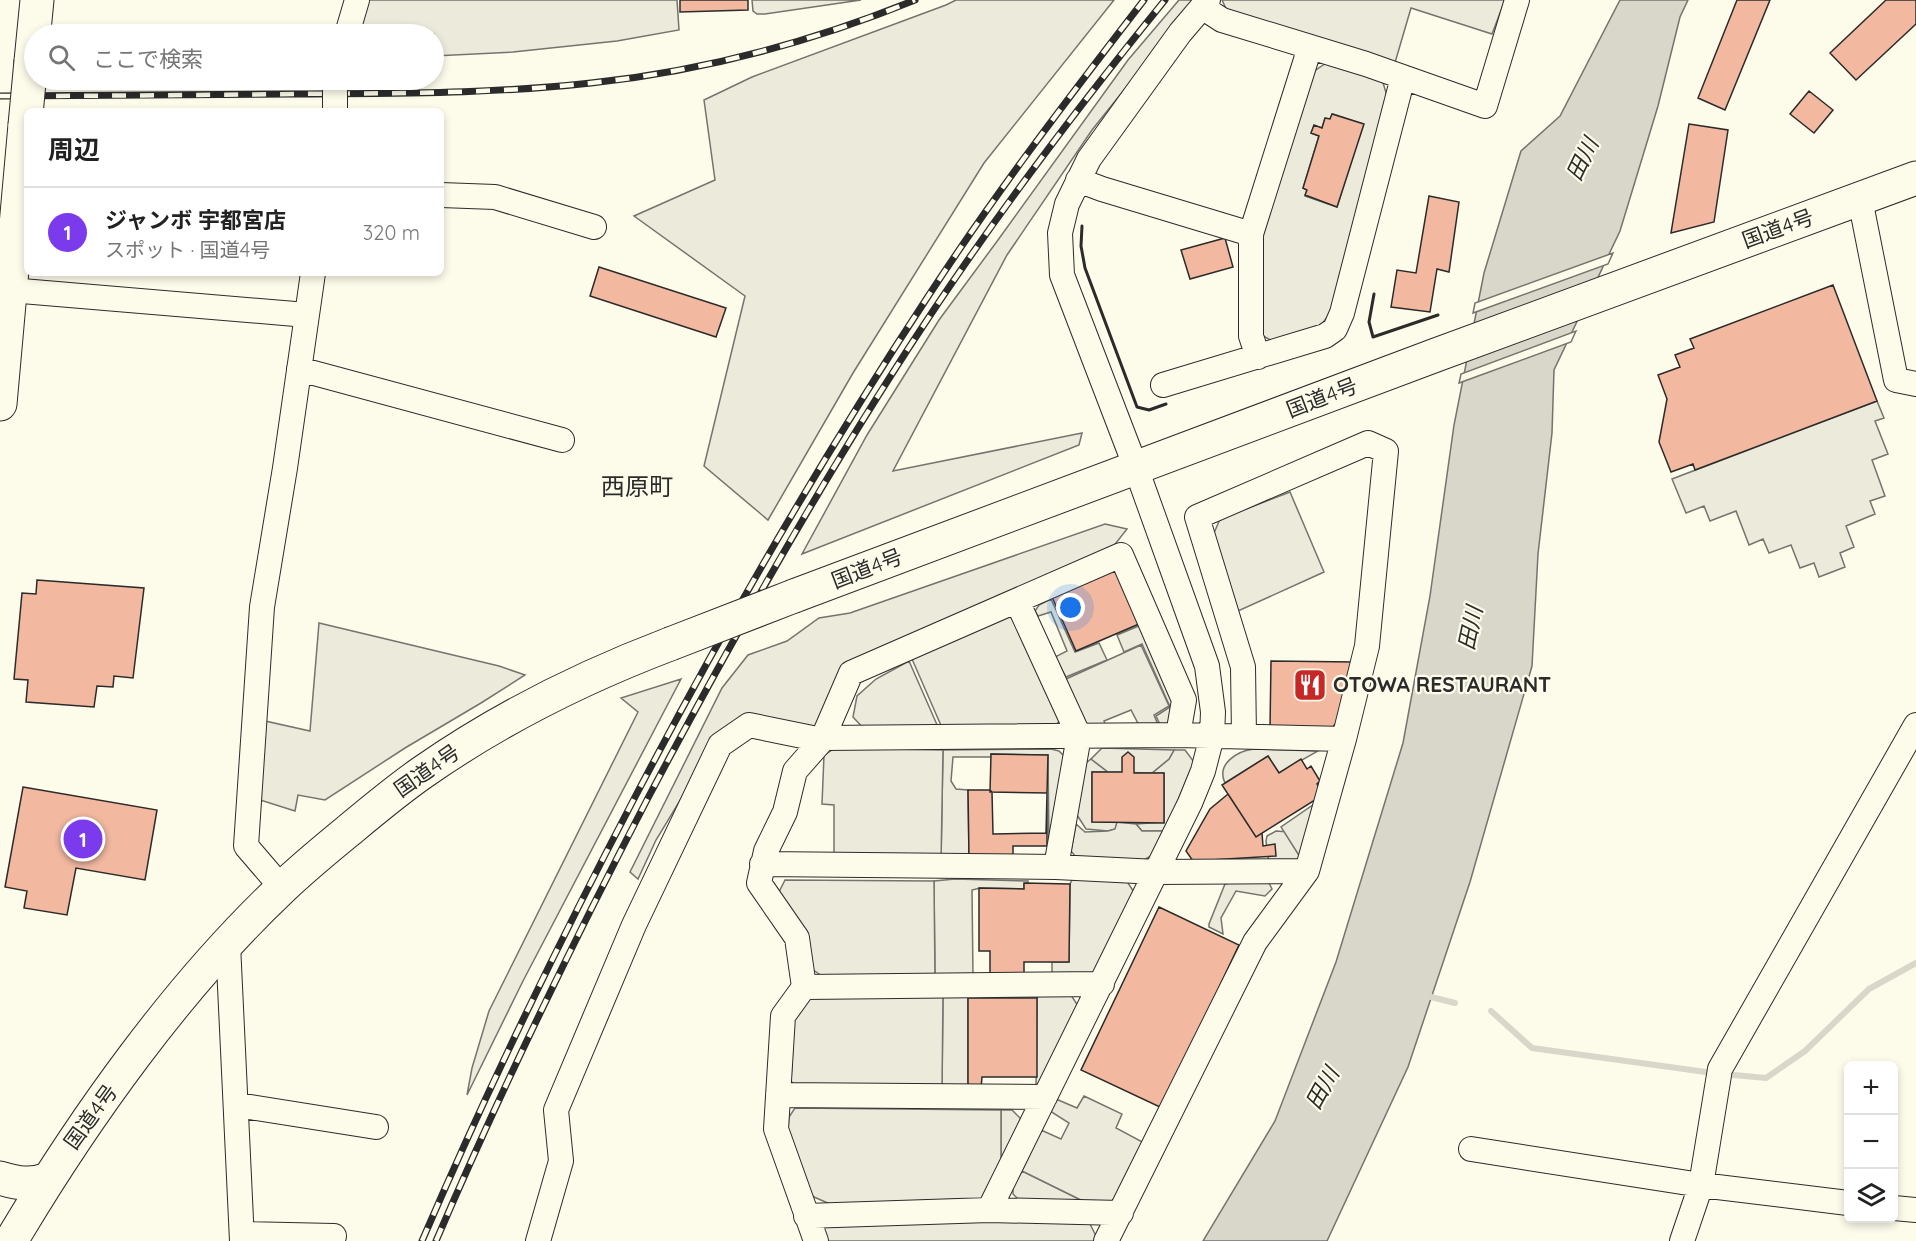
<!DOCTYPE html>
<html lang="ja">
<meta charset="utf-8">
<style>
:root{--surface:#fff;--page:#f2f2f2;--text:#222;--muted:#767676;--line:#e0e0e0;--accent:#7c3aed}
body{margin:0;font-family:Quicksand,"Noto Sans JP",sans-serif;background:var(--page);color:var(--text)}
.controls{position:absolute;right:18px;bottom:18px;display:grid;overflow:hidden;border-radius:9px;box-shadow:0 3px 9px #0003}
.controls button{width:54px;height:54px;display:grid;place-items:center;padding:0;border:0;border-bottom:2px solid var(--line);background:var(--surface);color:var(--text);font:30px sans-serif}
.you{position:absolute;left:1071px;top:608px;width:21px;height:21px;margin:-15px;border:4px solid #fff;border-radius:50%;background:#1a73e8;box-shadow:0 0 0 9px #1a73e833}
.badge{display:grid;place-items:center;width:39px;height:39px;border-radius:50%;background:var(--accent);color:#fff;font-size:20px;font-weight:700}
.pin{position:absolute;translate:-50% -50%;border:3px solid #fff;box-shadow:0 2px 6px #0006}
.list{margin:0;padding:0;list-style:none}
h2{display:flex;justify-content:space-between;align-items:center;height:78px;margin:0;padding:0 24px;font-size:26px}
h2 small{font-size:20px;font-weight:400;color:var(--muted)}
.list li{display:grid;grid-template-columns:39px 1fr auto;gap:18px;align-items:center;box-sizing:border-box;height:90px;padding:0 24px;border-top:2px solid var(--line)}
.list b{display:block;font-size:22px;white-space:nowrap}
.list p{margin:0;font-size:20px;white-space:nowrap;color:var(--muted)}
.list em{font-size:20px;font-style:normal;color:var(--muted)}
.icon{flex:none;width:33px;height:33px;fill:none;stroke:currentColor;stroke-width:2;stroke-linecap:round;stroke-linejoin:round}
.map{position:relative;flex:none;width:1916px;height:1241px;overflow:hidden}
.search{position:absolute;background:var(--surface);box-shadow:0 3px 9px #0003;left:24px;top:24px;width:420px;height:66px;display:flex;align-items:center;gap:15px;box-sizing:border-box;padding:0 21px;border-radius:33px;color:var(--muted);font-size:22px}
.panel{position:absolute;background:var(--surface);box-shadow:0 3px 9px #0003;left:24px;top:108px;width:420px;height:168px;border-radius:9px}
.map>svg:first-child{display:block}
.green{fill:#ecebdb;stroke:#74746e;stroke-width:1.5}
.parking{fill:#eceadb;stroke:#74746e;stroke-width:1.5;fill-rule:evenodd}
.water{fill:#d8d7c9;stroke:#74746e;stroke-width:1.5}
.pier{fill:#fdfbea;stroke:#74746e;stroke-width:1.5}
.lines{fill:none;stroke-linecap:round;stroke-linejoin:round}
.stream{stroke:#d8d7c9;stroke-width:6}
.building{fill:#f2b8a0;stroke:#2b2b2b;stroke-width:1.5}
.minor-casing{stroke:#2b2b2b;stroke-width:26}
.highway-casing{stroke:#2b2b2b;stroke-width:35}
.minor{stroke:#fdfbea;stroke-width:24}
.highway{stroke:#fdfbea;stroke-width:33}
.rail-casing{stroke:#2b2b2b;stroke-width:7}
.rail{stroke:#fdfbea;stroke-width:4.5;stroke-dasharray:14;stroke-linecap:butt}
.minor-bridge-casing{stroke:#2b2b2b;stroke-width:26;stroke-linecap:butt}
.highway-bridge-casing{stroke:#2b2b2b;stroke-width:35;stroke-linecap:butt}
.minor-bridge{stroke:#fdfbea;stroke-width:24}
.highway-bridge{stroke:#fdfbea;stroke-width:33}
.wall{stroke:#2b2b2b;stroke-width:3}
.labels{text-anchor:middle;stroke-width:4.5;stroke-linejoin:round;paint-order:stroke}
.street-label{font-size:21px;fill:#2b2b2b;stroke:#fdfbea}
.poi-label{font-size:21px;font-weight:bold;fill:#2b2b2b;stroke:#fdfbea;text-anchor:start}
.water-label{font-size:22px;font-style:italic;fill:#2b2b2b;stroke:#fdfbea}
.quarter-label{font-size:24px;fill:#2b2b2b;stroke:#fdfbea}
</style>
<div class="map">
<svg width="1916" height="1241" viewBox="0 0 1916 1241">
<rect width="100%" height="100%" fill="#fdfbea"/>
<!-- green -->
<path class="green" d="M752 0H861L765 14H757L753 11Z
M956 0H1114L984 163 853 373 768 520 704 466 745 296 634 216 715 180 704 100 752 77 946 5Z
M1179 0H1196L1092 130 1007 255 893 471 1082 433 1079 445 802 554 867 435 939 320 998 240 1128 60Z
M1105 524 1127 529 1109 552 844 670 817 731 719 736 656 840 638 879 630 872 722 688 748 655 787 641 819 618 850 613Z
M1051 599 1075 652 1099 643 1107 660 1066 677 1055 657 1067 651 1051 612 1038 616 1035 611 1039 605Z
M1141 625 1178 710 1163 731 1156 716 1170 707 1142 644 1124 652 1117 635Z
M909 661 938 727 865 730 853 717 857 696 876 679Z
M681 679 523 981 467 1095 472 1068 489 1011 638 712 621 698Z
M1051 749 1059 751 1069 761 1049 850 1048 755 991 754V757H953L951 781 956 789 968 790 969 858 941 863 943 750Z
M1254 749 1318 751 1279 773 1268 756 1225 783C1216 764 1237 751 1254 749Z
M1174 750H1185L1194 762 1165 831H1142L1136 824 1164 822V773H1152L1169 759Z
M1091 759 1108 772H1092V822H1117L1116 829 1108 831 1086 829 1077 815 1086 763Z
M1276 831 1289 832 1297 837 1302 862 1269 863 1266 841 1267 836Z
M955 879 1028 881V883L1024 884V889L980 888 972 890 973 977 935 978 934 881Z
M1249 880 1269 883 1272 889 1265 896 1236 891 1221 918 1223 934 1209 927V924L1225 884Z
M943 995H968V1088L942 1091Z
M1001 1110H1012L1025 1123 1001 1163Z
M1022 1171 1089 1204 1021 1202 1013 1194V1187Z
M828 1220 1089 1222 1097 1238 1096 1241H824L820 1231Z"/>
<!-- parking -->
<path class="parking" d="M366 0H677L679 30 617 41 513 52 434 56V34H359Z
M1222 0H1505L1492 34 1411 8 1394 66 1229 15Z
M1329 61 1382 79 1387 96 1330 313 1320 327 1274 342 1258 333 1260 236 1313 72ZM1333 114 1363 124 1337 207 1305 196 1307 190 1303 188 1319 136 1311 133 1314 126 1322 128 1325 118 1330 119Z
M1877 401 1884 418 1875 421 1888 454 1872 460 1885 496 1870 501 1875 514 1846 526 1854 547 1840 553 1845 567 1819 577 1814 563 1800 568 1791 545 1769 553 1763 539 1749 545 1736 511 1710 521 1704 506 1686 513 1672 479Z
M1290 492 1324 572 1238 611 1214 533 1220 519Z
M1006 616 1019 620 1061 718 1054 729 943 730 912 659Z
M319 623 499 666 525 675 481 703 405 748 325 800 298 795 295 811 257 799 265 721 310 731Z
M1141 645 1169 706 1154 715 1161 732 1142 731 1131 710 1104 721 1108 731H1099L1085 723 1066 679Z
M835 748 943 750 941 863 834 861V805L822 804 824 755Z
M1102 748 1174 750 1169 759 1152 773 1108 772 1091 759Z
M1323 798 1300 857 1281 827Z
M1117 822 1136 824 1142 831H1165L1154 854 1139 863H1081L1071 851 1076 824 1085 832 1108 831 1115 829Z
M785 880 934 881 935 978H825L809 967 778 894Z
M1072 880H1126L1136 895 1095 973 1052 977V962H1069L1070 884Z
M816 993 943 995 942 1091H800L791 1081 795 1007Z
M1039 995H1071L1080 1009 1036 1089 1037 998Z
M1084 1096 1122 1114 1116 1128 1148 1145 1120 1196 1108 1203 1089 1204 1022 1171 1041 1130 1061 1139 1069 1123 1050 1111 1056 1099 1077 1108Z
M795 1108 1001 1110V1169L989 1198 830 1204 814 1197 809 1192 788 1129 789 1117Z"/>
<!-- water -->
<path class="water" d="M1620 0H1688L1680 17 1658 106 1620 231 1554 370 1552 433 1538 554 1532 666 1470 882 1408 1067 1327 1241H1203L1275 1121 1336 962 1403 743 1430 596 1454 425 1484 273 1521 151 1560 116Z"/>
<!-- pier -->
<path class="pier" d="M1613 253 1608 264 1473 313 1475 303Z
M1576 331 1571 342 1459 383 1461 374Z"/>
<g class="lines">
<!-- stream -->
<path class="stream" d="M1423 995 1455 1003
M1491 1011 1532 1048 1713 1073
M1723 1074 1766 1078 1805 1051 1869 989 1916 963"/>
</g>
<!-- building -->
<path class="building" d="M680 0H748V10L680 12Z
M1737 0H1770L1725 110 1698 98Z
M1886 0H1916V24L1856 80 1830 53Z
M1809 91 1833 110 1814 133 1790 114Z
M1332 114 1364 124 1337 207 1305 195 1307 190 1303 188 1319 136 1311 133 1314 125 1322 128 1325 118 1330 119Z
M1689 124 1728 130 1714 222 1671 233Z
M1429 196 1459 202 1449 272 1437 269 1430 312 1391 307 1397 270 1416 273Z
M1225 238 1233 267 1190 279 1181 250Z
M599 267 726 308 716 337 590 296Z
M1833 285 1877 401 1695 470 1693 464 1671 472 1659 442 1667 399 1658 375 1680 367 1675 355 1694 348 1690 339Z
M1116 569 1139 624 1076 651 1052 597Z
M37 580 144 588 133 678 114 676 113 687 97 686 94 707 26 702 28 680 14 679 22 593 36 594Z
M1271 661 1354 662 1338 721 1331 729H1270Z
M1128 752 1134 757V773H1164V823L1092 822V772H1122V757Z
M991 754 1048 755 1047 793 990 792Z
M1268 756 1279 773 1301 759 1307 769 1311 766 1320 781 1317 784 1323 795 1256 837 1222 785Z
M23 787 157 810 145 880 76 868 67 915 24 908 27 891 5 887Z
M968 790H990L992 792 993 834 1046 833 1047 793V846H1013V858H969Z
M1228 794 1256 837 1262 833 1263 846 1275 844 1276 856 1193 861 1186 851 1210 809Z
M1024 883 1070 884 1069 962H1024V974H990V951H979V888L1024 889Z
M1159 907 1239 945 1162 1108 1081 1070Z
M968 998H1037V1077H982L981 1088H968Z"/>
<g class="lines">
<defs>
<path id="minor" d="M1202 7 1222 20 1366 64 1485 106 1517 0
M347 34 357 0
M1078 180 1102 189 1251 234
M441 195 495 197 594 227
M1860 199 1896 380 1916 384
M10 290 307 315
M1258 357 1251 336V234L1310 47
M299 369 562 440
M1163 385 1325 336 1335 329 1342 313 1403 77
M1017 601 1079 736 1056 867
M1244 736 1243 667 1197 517 1368 443 1386 451 1367 646 1344 739 1307 871
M762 864 1056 867 1157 872 1307 871 1255 942 1106 1241
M282 888 246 846 262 607 285 468 313 273
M228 944 242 1241
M804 987 1102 984
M778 1095 1045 1097
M237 1105 376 1127
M1471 1149 1701 1185 1848 1203
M1894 1208 1916 1210
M989 1210 1190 803 1203 771 1212 736 1213 712 1207 666 1136 468 1062 275 1060 233 1067 204 1089 159 1180 33 1208 0
M806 1216 989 1210 1121 1213
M242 1234 334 1236
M538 1241 561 1161 556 1110 634 925 720 745 749 725 822 740 851 673 1121 555 1184 700 1178 735
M816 1241 776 1129 783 1016 804 987 797 938 759 883 766 851 785 812 795 771 824 738 1178 735 1344 739
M1682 1241 1701 1185 1720 1069 1916 725"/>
<path id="highway" d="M31 61 37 0
M0 404 25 125
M794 596 1436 355 1916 178
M0 1178C17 1183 31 1186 48 1179
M11 1241C84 1118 178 986 282 888 303 868 326 849 348 831 372 811 397 790 423 772 499 719 583 677 670 644"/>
</defs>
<!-- minor casing -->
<use href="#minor" class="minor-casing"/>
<!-- highway casing -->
<use href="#highway" class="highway-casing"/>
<!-- minor -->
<use href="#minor" class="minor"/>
<!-- highway -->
<use href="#highway" class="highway"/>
<defs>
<path id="rail" d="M0 96C98 96 196 95 293 94 392 93 493 94 591 83 702 71 812 42 915 0
M422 1241C487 1090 559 942 635 797 724 627 821 459 927 298 994 195 1069 97 1144 0
M436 1241C501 1090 573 942 649 796 738 628 833 460 939 302 1009 198 1086 97 1165 0"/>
</defs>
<!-- rail casing -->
<use href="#rail" class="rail-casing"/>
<!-- rail -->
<use href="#rail" class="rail"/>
<defs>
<path id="minor-bridge" d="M335 111V80"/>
<path id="highway-bridge" d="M25 125 31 61
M670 644 794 596"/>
</defs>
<!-- minor-bridge casing -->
<use href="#minor-bridge" class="minor-bridge-casing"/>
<!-- highway-bridge casing -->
<use href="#highway-bridge" class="highway-bridge-casing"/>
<!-- minor-bridge -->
<use href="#minor-bridge" class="minor-bridge"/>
<!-- highway-bridge -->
<use href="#highway-bridge" class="highway-bridge"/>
<!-- wall -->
<path class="wall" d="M1082 226 1081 246 1085 268 1137 407 1149 410 1166 404
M1374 294 1369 322 1373 337 1438 315"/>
</g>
<!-- icons -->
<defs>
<symbol id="restaurant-square" viewBox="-11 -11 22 22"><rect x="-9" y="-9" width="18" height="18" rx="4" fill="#c62828" stroke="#fdfbea"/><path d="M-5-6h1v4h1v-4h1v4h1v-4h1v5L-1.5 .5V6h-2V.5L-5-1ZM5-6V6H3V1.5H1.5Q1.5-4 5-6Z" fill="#fff"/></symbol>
</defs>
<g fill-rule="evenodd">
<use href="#restaurant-square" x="1291" y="666" width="38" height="38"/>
</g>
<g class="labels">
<!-- street labels -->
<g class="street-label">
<text transform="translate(1778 229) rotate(-20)" y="7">国道4号</text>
<text transform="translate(1322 398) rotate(-21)" y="7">国道4号</text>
<text transform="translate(867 569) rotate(-21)" y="7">国道4号</text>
<text transform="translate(427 771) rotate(-35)" y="7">国道4号</text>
<text transform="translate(91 1117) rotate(-54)" y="7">国道4号</text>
</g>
<!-- poi labels -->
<g class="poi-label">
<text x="1333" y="692">OTOWA RESTAURANT</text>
</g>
<!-- water labels -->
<g class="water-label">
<text transform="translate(1582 159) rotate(-64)" y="8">田川</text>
<text transform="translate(1470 628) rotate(-78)" y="8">田川</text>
<text transform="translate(1322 1088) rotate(-61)" y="8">田川</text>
</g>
<!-- quarter labels -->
<g class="quarter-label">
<text x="637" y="495">西原町</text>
</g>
</g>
</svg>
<div class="controls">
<button>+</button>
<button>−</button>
<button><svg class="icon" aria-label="layers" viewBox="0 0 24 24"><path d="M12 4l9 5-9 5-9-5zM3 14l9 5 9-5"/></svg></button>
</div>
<div class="you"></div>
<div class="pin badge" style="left:83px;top:839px">1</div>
<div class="search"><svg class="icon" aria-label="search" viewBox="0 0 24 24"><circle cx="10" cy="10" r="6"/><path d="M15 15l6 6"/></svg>ここで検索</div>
<section class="panel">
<h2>周辺<small></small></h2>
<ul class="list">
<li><span class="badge">1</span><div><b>ジャンボ 宇都宮店</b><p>スポット · 国道4号</p></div><em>320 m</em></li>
</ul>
</section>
</div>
